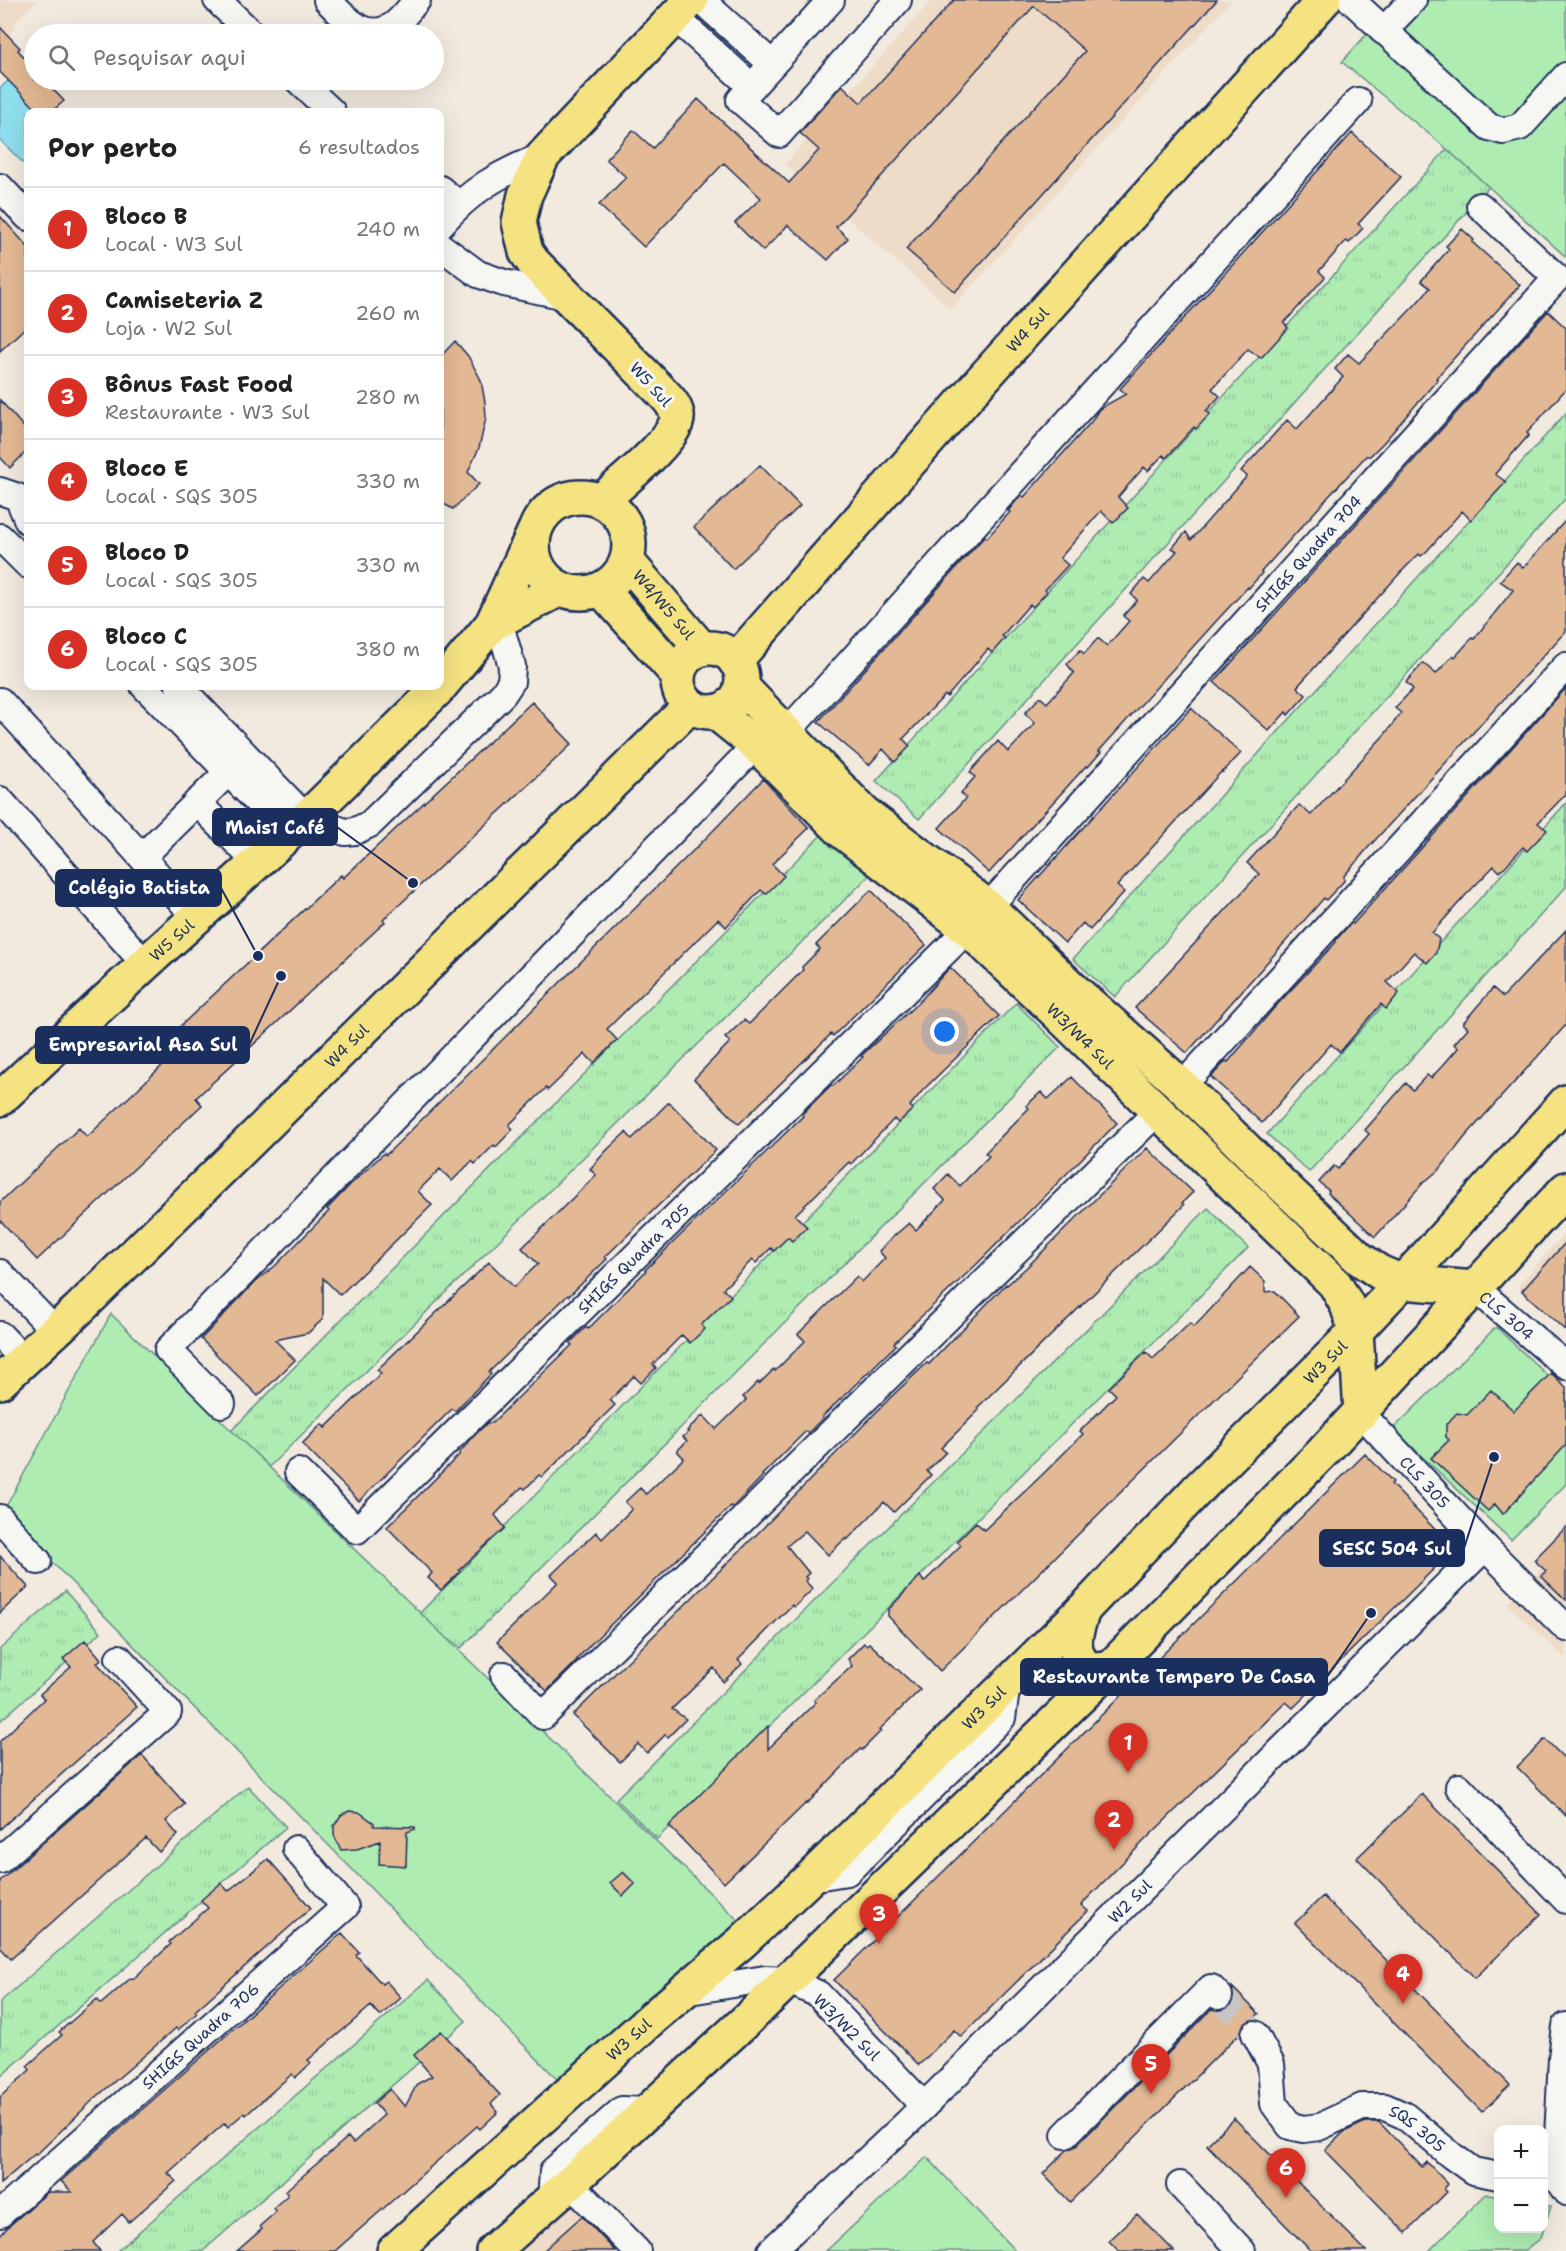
<!DOCTYPE html>
<html lang="pt">
<meta charset="utf-8">
<style>
:root{--surface:#fff;--page:#f2f2f2;--text:#222;--muted:#767676;--line:#e0e0e0;--accent:#d93025}
body{margin:0;font-family:"Shantell Sans",sans-serif;background:var(--page);color:var(--text)}
.controls{position:absolute;right:18px;bottom:18px;display:grid;overflow:hidden;border-radius:12px;box-shadow:0 6px 24px #0002}
.controls button{width:54px;height:54px;display:grid;place-items:center;padding:0;border:0;border-bottom:2px solid var(--line);background:var(--surface);color:var(--text);font:30px sans-serif}
.you{position:absolute;left:945px;top:1032px;width:21px;height:21px;margin:-15px;border:4px solid #fff;border-radius:50%;background:#1a73e8;box-shadow:0 0 0 9px #1a73e833}
.badge{display:grid;place-items:center;width:39px;height:39px;border-radius:50%;background:var(--accent);color:#fff;font-size:20px;font-weight:700}
.pin{position:absolute;translate:-50% -50px;filter:drop-shadow(0 2px 3px #0008)}
.pin::after{content:'';position:absolute;top:32px;width:21px;height:18px;background:inherit;clip-path:polygon(0 0,100% 0,50% 100%)}
.list{margin:0;padding:0;list-style:none}
h2{display:flex;justify-content:space-between;align-items:center;height:78px;margin:0;padding:0 24px;font-size:26px}
h2 small{font-size:20px;font-weight:400;color:var(--muted)}
.list li{display:grid;grid-template-columns:39px 1fr auto;gap:18px;align-items:center;box-sizing:border-box;height:84px;padding:0 24px;border-top:2px solid var(--line)}
.list b{display:block;font-size:22px;white-space:nowrap}
.list p{margin:0;font-size:20px;white-space:nowrap;color:var(--muted)}
.list em{font-size:20px;font-style:normal;color:var(--muted)}
.icon{flex:none;width:33px;height:33px;fill:none;stroke:currentColor;stroke-width:2;stroke-linecap:round;stroke-linejoin:round}
.map{position:relative;flex:none;width:1566px;height:2251px;overflow:hidden}
.search{position:absolute;background:var(--surface);box-shadow:0 6px 24px #0002;left:24px;top:24px;width:420px;height:66px;display:flex;align-items:center;gap:15px;box-sizing:border-box;padding:0 21px;border-radius:33px;color:var(--muted);font-size:22px}
.panel{position:absolute;background:var(--surface);box-shadow:0 6px 24px #0002;left:24px;top:108px;width:420px;height:582px;border-radius:12px}
.map>svg:first-child{display:block}
.built{fill:#eedbc8}
.grass{fill:url(#grass-tufts);stroke:#658e88;stroke-width:1.5}
.park{fill:#afecb2;stroke:#658e88;stroke-width:1.5}
.water{fill:#8fdeed;stroke:#6198b4;stroke-width:1.5}
.building{fill:#e3b894;stroke:#1b2f5e;stroke-width:1.5}
.lines{fill:none;stroke-linecap:round;stroke-linejoin:round}
.minor-tunnel{stroke:#c7c5c5;stroke-width:26;stroke-dasharray:26 13;stroke-linecap:butt}
.minor-casing{stroke:#1b2f5e;stroke-width:30}
.major-casing{stroke:#1b2f5e;stroke-width:38}
.minor{stroke:#f6f6f2;stroke-width:26}
.major{stroke:#f5e382;stroke-width:33}
.labels{text-anchor:middle;stroke-width:6;stroke-linejoin:round;paint-order:stroke}
.street-label{font-size:16px;fill:#1b2f5e;stroke:#f6f6f2}
.leader{fill:none;stroke:#1b2f5e;stroke-width:2}
.callout-dot{fill:#1b2f5e;stroke:#f6f6f2;stroke-width:2}
.callout{fill:#1b2f5e;stroke:#1b2f5e;stroke-width:2}
.callout-label{font-size:18px;text-anchor:middle;font-weight:bold;fill:#fff}
</style>
<div class="map">
<svg width="1566" height="2251" viewBox="0 0 1566 2251">
<defs>
<pattern id="grass-tufts" width="24" height="20" patternUnits="userSpaceOnUse" patternTransform="scale(1.5)"><rect width="24" height="20" fill="#afecb2"/><path d="M3 7l-1-3M5 7V3M7 7l1-3M15 17l-1-3M17 17v-4M19 17l1-3" fill="none" stroke="#96cb9c"/></pattern>
</defs>
<rect width="100%" height="100%" fill="#f2eadf"/>
<filter id="ink" filterUnits="userSpaceOnUse"><feTurbulence type="fractalNoise" baseFrequency=".0167" numOctaves="2"/><feDisplacementMap in="SourceGraphic" scale="12" xChannelSelector="R" yChannelSelector="G"/><feConvolveMatrix kernelMatrix="1 2 1 2 8 2 1 2 1" color-interpolation-filters="sRGB"/></filter>
<g filter="url(#ink)">
<!-- built -->
<path class="built" d="M0 0H38L19 17 8 39 0 47Z
M932 0H1232L951 309 785 164Z
M1566 1232V1330L1517 1286Z
M1566 1543V1659L1507 1604Z
M575 2192 625 2251H505Z"/>
<!-- grass -->
<path class="grass" d="M1447 149 1489 187 919 819 876 781Z
M1566 413V498L1115 997 1073 959Z
M1566 803V887L1309 1172 1267 1134Z
M830 826 875 870 269 1467 231 1431Z
M1016 1003 1060 1047 461 1648 417 1616Z
M1208 1208 1248 1248 657 1839 616 1799Z
M65 1591 101 1632 0 1721V1649Z
M248 1786 286 1827 0 2077V2002Z
M428 1980 466 2021 203 2251H117Z"/>
<!-- park -->
<path class="park" d="M1397 0H1566V257L1447 149 1342 62Z
M111 1314 741 1923 558 2080 3 1512Z
M1496 1327 1566 1393V1484L1511 1540 1393 1429Z
M927 2157 1015 2251H826Z
M1486 2194 1498 2197V2228H1544V2205L1551 2206 1541 2238 1525 2251H1429Z"/>
<!-- water -->
<path class="water" d="M9 80 40 112H28V159L24 164 0 140V88Z"/>
<!-- building -->
<path class="building" d="M954 0H1217L955 292 906 249 1085 51 1034 6 836 227 848 238 828 260 788 225 763 251 735 223 761 198 724 163 644 247 599 205 626 177 606 159 633 130 653 148 698 99 789 183 819 150 800 133 842 85 861 103Z
M0 27 20 48 18 50 34 69V80H44L64 101 51 112H39L0 72Z
M1352 133 1401 177 1358 224 1363 228 1349 243 1346 241 1319 271 1325 277 1284 323 1288 328 1261 358 1248 349 1212 389 1220 396 1206 411 1210 414 1196 429 1194 427 1166 458 1163 455 1148 471 1144 467 1118 497 1128 508 1113 523 1101 511 1060 558 1068 565 1045 590 1047 592 1033 607 1030 604 1002 636 1005 638 992 653 988 649 947 697 945 695 903 739 910 746 895 762 883 749 869 765 818 722 985 536 987 538 1010 512 1008 511 1021 495 1024 497 1091 422 1099 409 1126 394 1120 389Z
M0 216 28 247V325L0 351Z
M1462 229 1474 240 1472 242 1520 285 1436 378 1438 379 1384 442 1370 456H1366L1330 495 1261 572 1262 573 1249 588 1248 587 1219 618 1099 751 1101 752 1088 767 1086 766 989 873 939 828 966 798 961 793 975 777 970 772 998 741 1008 752 1035 723 1025 713 1040 697 1047 703 1074 673 1067 664 1080 650 1084 654 1098 638 1107 646 1129 621 1123 616 1137 600 1131 594 1144 579 1149 583 1177 551 1172 548 1186 532 1191 540 1220 507 1247 476 1241 471 1287 420 1297 429 1343 377 1335 369 1348 354 1359 363 1416 304 1430 288 1421 281 1449 249 1446 246Z
M1548 311 1566 328V389L1527 433 1529 435 1495 474 1506 482 1471 520 1462 511 1427 551 1421 556 1419 554 1401 572 1297 687 1306 695 1288 715 1286 712 1269 731 1214 682Z
M455 341 468 356 481 380 485 402 486 418 479 448 468 472 479 484 453 509 440 502V357Z
M0 400 28 432V450L10 468 0 457Z
M760 465 800 506 733 569 694 527Z
M1566 520V631L1367 849 1344 876V881L1326 900 1324 898 1187 1053 1135 1008 1259 874 1247 863 1299 805 1311 815 1385 734 1401 713 1395 708 1413 689 1406 682 1423 663 1436 674 1453 655 1455 657 1472 638 1474 639 1513 590 1500 581 1517 562 1523 568Z
M1566 688V794L1538 823 1547 830 1527 851 1523 847 1500 872 1494 866 1465 896 1432 933 1439 939 1436 953 1427 963 1414 952 1387 982 1399 993 1386 1009 1381 1004 1340 1052 1331 1044 1262 1123 1211 1077 1226 1061 1228 1062 1274 1008 1336 942 1335 941 1351 923 1353 924Z
M532 702 572 744 383 920 385 922 196 1098 202 1105 37 1260 0 1220V1202L79 1128 87 1137 185 1044 174 1032 341 875 343 878Z
M1191 708 1241 753 1223 772 1222 771 1117 886 1124 892 1090 930 1083 923 1065 943 1018 900Z
M763 779 809 828 772 864 784 876 766 894 761 890 726 927 718 919 607 1029 617 1040 594 1063 585 1054 548 1090 546 1088 509 1125 513 1129 496 1147 494 1145 475 1164 472 1161 452 1181 440 1169 418 1191 432 1205 340 1295 323 1278V1319L308 1333 275 1340 295 1360 258 1396 201 1339 255 1282 275 1266 329 1211 327 1209 350 1185 384 1153 386 1155 708 836Z
M871 890 926 945 833 1036 831 1034 739 1124 694 1079 730 1042 725 1038 744 1020 749 1024 803 970 802 967 820 949 816 945Z
M1566 930V1025L1465 1137 1440 1169 1423 1183 1375 1237 1328 1193 1329 1191 1319 1182 1334 1166 1338 1169 1369 1134 1365 1130 1406 1083 1413 1090 1427 1075 1431 1078 1445 1063 1458 1048 1454 1044 1468 1028 1463 1023 1493 988 1503 997Z
M950 967 999 1016 923 1090 910 1106 913 1109 898 1123 894 1119 851 1164 849 1162 795 1215 807 1227 792 1241 788 1237 774 1251 771 1248 756 1263 752 1260 723 1289 731 1296 701 1325 705 1329 690 1343 682 1335 653 1364 656 1368 641 1383 634 1376 610 1400 615 1405 542 1477 539 1475 525 1489 522 1487 495 1515 505 1528 459 1570 460 1572 441 1590 428 1578 432 1573 387 1527 460 1454 459 1453 473 1437 487 1423H492L572 1345 570 1343 586 1327 588 1329 646 1271 645 1270 803 1116 802 1114 831 1085 833 1086 863 1057 861 1056 921 1000Z
M1072 1077 1117 1123 978 1263 908 1329 894 1343 896 1345 822 1417 823 1418 808 1433 806 1431 762 1475 763 1476 733 1507 731 1506 591 1644 577 1659 578 1660 547 1691 497 1642 558 1582 551 1575 596 1532 602 1539 632 1509 625 1502 640 1488 646 1494 684 1458 677 1451 687 1441 683 1437 689 1432 687 1431 703 1415 716 1429 746 1400 743 1397 758 1382 759 1384 774 1369 775 1371 805 1341 798 1334 857 1276 862 1282 885 1258 879 1251 894 1236 909 1223 916 1230 945 1200 934 1189 948 1174 960 1186 989 1156 985 1153 1029 1108 1026 1106 1041 1092 1048 1099Z
M669 1102 716 1150 605 1257 607 1259 569 1296 568 1295 489 1372 491 1374 455 1411 452 1409 359 1501 302 1444 322 1424 325 1428 381 1373 377 1370 489 1262 514 1287 538 1264 522 1248 596 1175 590 1169 607 1150 626 1132 632 1139Z
M1147 1148 1193 1192 1182 1203 1184 1205 977 1408 979 1410 941 1448 946 1452 927 1471 931 1475 894 1512 884 1502 847 1540 846 1538 828 1555 805 1531 787 1546 809 1573 805 1577 807 1579 805 1581 813 1589 794 1607 792 1605 738 1660 742 1664 723 1682 714 1668 672 1709 686 1719 668 1737 665 1735 647 1753 638 1744 620 1762 573 1715 760 1531 890 1398 927 1363 929 1364 1006 1284 1007 1285 1027 1267Z
M1566 1242V1331L1522 1291Z
M1250 1267 1265 1281V1292L1275 1291 1299 1316 940 1671 888 1616V1610L920 1576 924 1582 961 1545 957 1541 976 1522 984 1530 1042 1475 1083 1434 1080 1431 1116 1395 1109 1388 1146 1352 1153 1359 1190 1323 1194 1327Z
M1551 1373 1566 1387V1445L1503 1514 1495 1504 1488 1511 1431 1458 1449 1440 1446 1437V1424L1457 1413 1467 1415 1491 1390 1514 1411Z
M1365 1454 1393 1482 1391 1484 1454 1549 1293 1708 1286 1702 1148 1837 1081 1905 1088 1911 961 2037 954 2030 919 2065 834 1980Z
M1566 1527V1600L1541 1576 1546 1571 1534 1560Z
M0 1556 28 1587 0 1613Z
M85 1640 101 1659 97 1663 137 1707 0 1829V1741L44 1699 40 1694 71 1667 63 1659Z
M864 1643 866 1645 869 1643 920 1690 879 1730 881 1731 862 1750 860 1749 807 1804 806 1803 724 1883 669 1826 768 1726V1749L816 1702 814 1700 852 1666 848 1659Z
M1545 1739 1566 1760V1816L1517 1767Z
M142 1755 185 1804 166 1821 178 1835 159 1852 146 1838 11 1959 0 1947V1881Z
M1422 1794 1541 1914 1475 1978 1357 1858Z
M349 1811 359 1812 374 1823V1826L415 1827V1829L407 1832 406 1866 379 1864 380 1841 357 1849 341 1850 334 1835V1826L341 1815Z
M268 1859 311 1908 195 2011 197 2013 178 2030 176 2028 92 2101 36 2155 35 2154 0 2184V2097L30 2070 27 2066 62 2035 59 2032 97 1999 101 2004 131 1978 133 1979 171 1944 169 1942 208 1908 201 1900 221 1883 228 1891Z
M623 1872 635 1884 623 1896 610 1883Z
M1323 1896 1510 2085 1482 2112 1295 1923Z
M342 1933 359 1952 356 1955 382 1984 386 1981 401 1998 380 2016 371 2006 308 2060 311 2063 295 2078 292 2074 246 2115 244 2113 228 2127 225 2123 168 2173 176 2181 129 2222 122 2214 93 2242 100 2251H0V2235L9 2226 48 2192H72L61 2181Z
M1232 1987 1259 2014 1243 2026 1240 2033 1070 2202 1043 2174 1067 2150 1076 2146 1212 2009 1222 2011 1229 2007 1234 1999Z
M441 2031 500 2095 491 2104 498 2112 480 2129 477 2126 335 2251H237L262 2229 260 2226 276 2212 273 2208 288 2195 285 2191 348 2137 353 2143 384 2115 374 2103 390 2089 405 2107 417 2084 432 2076 414 2055Z
M1234 2118 1366 2251H1311L1207 2145Z
M1365 2122H1379L1422 2167 1427 2162 1448 2184 1444 2189 1447 2192 1406 2233 1325 2150 1344 2132Z
M1137 2214 1174 2251H1119L1109 2241Z
M582 2216 615 2251H543Z"/>
<g class="lines">
<!-- minor-tunnel -->
<path class="minor-tunnel" d="M1219 1996 1255 2034"/>
<defs>
<g id="minor">
<path d="M217 0 252 34"/>
<path d="M327 0C345 18 368 45 395 24 403 18 410 8 417 0"/>
<path d="M701 0 772 64"/>
<path d="M831 0 740 100 779 134 898 0"/>
<path d="M1351 0 1489 127 1503 131 1520 127 1566 76"/>
<path d="M675 17 752 87"/>
<path d="M1383 31 1413 0"/>
<path d="M298 80 332 112"/>
<path d="M0 187 28 217"/>
<path d="M440 189 458 204"/>
<path d="M440 225C472 189 498 174 543 156"/>
<path d="M440 246 478 274 504 283 566 296"/>
<path d="M0 491 18 497 28 521"/>
<path d="M0 537 28 565"/>
<path d="M144 686 289 834"/>
<path d="M179 686 306 818 345 832 355 831 370 824 503 694 511 682 512 666 499 622"/>
<path d="M0 701 197 918"/>
<path d="M786 733 1358 101"/>
<path d="M0 800 145 964"/>
<path d="M197 802 257 863"/>
<path d="M142 857 227 773"/>
<path id="s1" d="M988 907 1557 278 1480 206"/>
<path d="M1182 1086 1566 666"/>
<path d="M0 1273 55 1331"/>
<path id="s2" d="M1475 1288 1566 1366"/>
<path d="M0 1335 24 1360"/>
<path d="M222 1404 168 1350 756 745"/>
<path id="s3" d="M1361 1413 1485 1547 1566 1628"/>
<path id="s4" d="M298 1472 357 1530 968 929"/>
<path d="M0 1518 38 1561"/>
<path d="M504 1675 543 1716 1158 1111"/>
<path d="M1459 1787 1566 1900"/>
<path d="M0 1860 168 1712 119 1658"/>
<path d="M810 1878 847 1872 1002 1718 1007 1684"/>
<path d="M683 1992 765 1979 787 1980 818 1994 924 2106"/>
<path d="M1566 2026 1562 2058 1556 2177 1566 2192"/>
<path id="s5" d="M1255 2034 1271 2064 1274 2104 1290 2126 1304 2129 1319 2127 1362 2107H1385L1405 2116 1452 2156 1473 2171 1498 2176"/>
<path d="M1065 2135 1211 1988 1219 1996"/>
<path d="M570 2183 637 2251"/>
<path d="M1180 2185 1242 2251"/>
<path d="M551 2200 553 2171 622 2110 648 2111"/>
<path id="s6" d="M0 2214 345 1907 296 1849"/>
<path id="s7" d="M771 2251 907 2123 1485 1547"/>
</g>
<g id="major">
<circle cx="581" cy="545" r="48"/>
<path d="M601 501C618 485 681 436 677 415 675 405 668 398 661 391L533 262 526 252 519 222 525 195 543 156 691 0"/>
<path id="s8" d="M627 561 702 649"/>
<path d="M601 589 678 675"/>
<path d="M492 624 560 589"/>
<circle cx="710" cy="680" r="32"/>
<path id="s9" d="M735 661 980 382 1324 0"/>
<path d="M741 686 864 813 988 907 1075 991 1182 1086 1281 1184 1360 1259 1379 1272 1402 1282 1475 1288"/>
<path id="s10" d="M715 712 756 745 843 832 968 929 1057 1013 1335 1284 1347 1305 1356 1331 1361 1413"/>
<path id="s11" d="M0 1099 145 964 317 808 438 689 492 624 534 532"/>
<path id="s12" d="M0 1382 79 1309 249 1142 690 706"/>
<path d="M1083 1610C1076 1633 1069 1645 1084 1666L1093 1669 1110 1668"/>
<path id="s13" d="M394 2251 651 2019 742 1942 810 1878 1083 1610 1196 1491 1356 1331 1422 1261 1566 1102"/>
<path d="M493 2251 570 2183 754 2013 1110 1668 1323 1452 1566 1189"/>
</g>
</defs>
<!-- minor casing -->
<use href="#minor" class="minor-casing"/>
<!-- major casing -->
<use href="#major" class="major-casing"/>
<!-- minor -->
<use href="#minor" class="minor"/>
<!-- major -->
<use href="#major" class="major"/>
</g>
</g>
<g class="labels">
<!-- street labels -->
<g class="street-label">
<text dy="6" stroke="none"><textPath href="#s9" startOffset="442">W4 Sul</textPath></text>
<text transform="translate(651 384) rotate(48)" y="6">W5 Sul</text>
<text dy="6" stroke="none"><textPath href="#s1" startOffset="477">SHIGS Quadra 704</textPath></text>
<text dy="6" stroke="none"><textPath href="#s8" startOffset="57">W4/W5 Sul</textPath></text>
<text dy="6" stroke="none"><textPath href="#s11" startOffset="234">W5 Sul</textPath></text>
<text dy="6" stroke="none"><textPath href="#s10" startOffset="489">W3/W4 Sul</textPath></text>
<text dy="6" stroke="none"><textPath href="#s12" startOffset="483">W4 Sul</textPath></text>
<text dy="6" stroke="none"><textPath href="#s4" startOffset="470">SHIGS Quadra 705</textPath></text>
<text dy="6" stroke="none"><textPath href="#s2" startOffset="42">CLS 304</textPath></text>
<text dy="6" stroke="none"><textPath href="#s13" startOffset="1288">W3 Sul</textPath></text>
<text dy="6" stroke="none"><textPath href="#s3" startOffset="94">CLS 305</textPath></text>
<text dy="6" stroke="none"><textPath href="#s13" startOffset="802">W3 Sul</textPath></text>
<text dy="6" stroke="none"><textPath href="#s7" startOffset="501">W2 Sul</textPath></text>
<text transform="translate(847 2027) rotate(45)" y="6">W3/W2 Sul</text>
<text dy="6" stroke="none"><textPath href="#s6" startOffset="268">SHIGS Quadra 706</textPath></text>
<text dy="6" stroke="none"><textPath href="#s13" startOffset="316">W3 Sul</textPath></text>
<text dy="6" stroke="none"><textPath href="#s5" startOffset="240">SQS 305</textPath></text>
</g>
</g>
<!-- callouts -->
<path class="leader" d="M413 883L337 827M258 956L221 888M281 976L249 1045M1494 1457L1464 1548M1371 1613L1327 1677"/>
<g class="callout-dot">
<circle cx="413" cy="883" r="6"/>
<circle cx="258" cy="956" r="6"/>
<circle cx="281" cy="976" r="6"/>
<circle cx="1494" cy="1457" r="6"/>
<circle cx="1371" cy="1613" r="6"/>
</g>
<g class="callout">
<rect x="213" y="809" width="124" height="36" rx="6"/>
<rect x="56" y="870" width="165" height="36" rx="6"/>
<rect x="36" y="1027" width="213" height="36" rx="6"/>
<rect x="1320" y="1530" width="144" height="36" rx="6"/>
<rect x="1021" y="1659" width="306" height="36" rx="6"/>
</g>
<g class="callout-label">
<text x="275" y="834">Mais1 Café</text>
<text x="139" y="894">Colégio Batista</text>
<text x="143" y="1051">Empresarial Asa Sul</text>
<text x="1392" y="1555">SESC 504 Sul</text>
<text x="1174" y="1683">Restaurante Tempero De Casa</text>
</g>
</svg>
<div class="controls">
<button>+</button>
<button>−</button>
</div>
<div class="you"></div>
<div class="pin badge" style="left:1128px;top:1773px">1</div>
<div class="pin badge" style="left:1114px;top:1850px">2</div>
<div class="pin badge" style="left:879px;top:1944px">3</div>
<div class="pin badge" style="left:1403px;top:2004px">4</div>
<div class="pin badge" style="left:1151px;top:2094px">5</div>
<div class="pin badge" style="left:1286px;top:2198px">6</div>
<div class="search"><svg class="icon" aria-label="search" viewBox="0 0 24 24"><circle cx="10" cy="10" r="6"/><path d="M15 15l6 6"/></svg>Pesquisar aqui</div>
<section class="panel">
<h2>Por perto<small>6 resultados</small></h2>
<ul class="list">
<li><span class="badge">1</span><div><b>Bloco B</b><p>Local · W3 Sul</p></div><em>240 m</em></li>
<li><span class="badge">2</span><div><b>Camiseteria Z</b><p>Loja · W2 Sul</p></div><em>260 m</em></li>
<li><span class="badge">3</span><div><b>Bônus Fast Food</b><p>Restaurante · W3 Sul</p></div><em>280 m</em></li>
<li><span class="badge">4</span><div><b>Bloco E</b><p>Local · SQS 305</p></div><em>330 m</em></li>
<li><span class="badge">5</span><div><b>Bloco D</b><p>Local · SQS 305</p></div><em>330 m</em></li>
<li><span class="badge">6</span><div><b>Bloco C</b><p>Local · SQS 305</p></div><em>380 m</em></li>
</ul>
</section>
</div>
